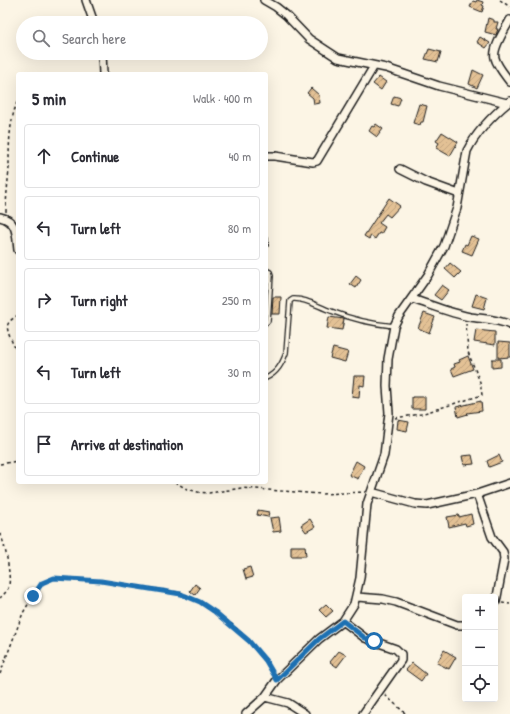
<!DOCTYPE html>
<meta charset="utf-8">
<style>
:root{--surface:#fff;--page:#f7f7f7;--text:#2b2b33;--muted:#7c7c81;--line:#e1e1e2}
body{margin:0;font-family:"Patrick Hand",sans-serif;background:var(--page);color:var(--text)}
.controls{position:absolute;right:12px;bottom:12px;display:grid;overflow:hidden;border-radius:4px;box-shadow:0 4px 16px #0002}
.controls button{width:36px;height:36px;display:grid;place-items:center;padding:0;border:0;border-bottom:1px solid var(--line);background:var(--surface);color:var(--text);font:20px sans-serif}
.stop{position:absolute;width:12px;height:12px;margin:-9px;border:3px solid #1f6fb2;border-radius:50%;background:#fff}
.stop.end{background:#1f6fb2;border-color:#fff;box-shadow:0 1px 4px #0008}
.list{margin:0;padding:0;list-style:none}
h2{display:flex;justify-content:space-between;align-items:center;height:52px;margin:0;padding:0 16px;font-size:17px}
h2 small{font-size:13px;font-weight:400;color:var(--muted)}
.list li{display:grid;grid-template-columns:26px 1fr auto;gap:12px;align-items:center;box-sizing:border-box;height:64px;margin:0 8px 8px;padding:0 8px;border:1px solid var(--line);border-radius:4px}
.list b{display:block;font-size:15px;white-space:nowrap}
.list em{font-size:13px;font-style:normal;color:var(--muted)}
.icon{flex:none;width:22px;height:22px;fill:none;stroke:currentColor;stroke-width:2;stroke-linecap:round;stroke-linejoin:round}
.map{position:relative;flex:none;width:510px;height:714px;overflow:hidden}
.search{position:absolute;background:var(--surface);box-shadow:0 4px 16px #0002;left:16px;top:16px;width:252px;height:44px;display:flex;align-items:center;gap:10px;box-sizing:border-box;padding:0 14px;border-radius:22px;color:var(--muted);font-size:15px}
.panel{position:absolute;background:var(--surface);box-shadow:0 4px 16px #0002;left:16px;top:72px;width:252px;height:412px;border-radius:4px}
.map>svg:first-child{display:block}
.building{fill:url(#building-hatch);stroke:#1c1c1c}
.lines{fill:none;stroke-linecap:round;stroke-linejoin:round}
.service-casing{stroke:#1c1c1c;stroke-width:6}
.minor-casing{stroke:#1c1c1c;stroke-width:10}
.path{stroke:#1c1c1c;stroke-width:1.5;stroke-dasharray:3 3;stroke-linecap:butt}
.service{stroke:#fcf5e5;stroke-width:3.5}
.minor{stroke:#fcf5e5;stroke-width:7}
.route{stroke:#1f6fb2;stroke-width:5}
</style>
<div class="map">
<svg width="510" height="714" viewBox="0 0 510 714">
<defs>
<pattern id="building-hatch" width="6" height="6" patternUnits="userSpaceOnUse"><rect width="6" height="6" fill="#e3c195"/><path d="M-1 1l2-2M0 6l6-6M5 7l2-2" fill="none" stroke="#c2a580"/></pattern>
</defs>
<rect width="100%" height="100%" fill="#fcf5e5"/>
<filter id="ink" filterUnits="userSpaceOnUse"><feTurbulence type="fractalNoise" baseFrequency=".025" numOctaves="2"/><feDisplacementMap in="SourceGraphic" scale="8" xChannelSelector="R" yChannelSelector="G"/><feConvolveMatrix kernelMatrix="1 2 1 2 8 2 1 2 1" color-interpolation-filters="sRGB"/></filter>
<g filter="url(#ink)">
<!-- building -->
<path class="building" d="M477 0 483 2 482 5 484 6 482 12 470 7 473 1 476 2Z
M488 18 494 20V22H498L496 29H498L496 35 485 32Z
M480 37 490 43 486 48 477 42Z
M429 49 441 52 438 62 425 59Z
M473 70 483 75 477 88 469 84Z
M379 77 386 82 381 90 373 84Z
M311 88 319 95 320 103 314 104 313 98 307 93Z
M394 96 401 98 398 106 391 104Z
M419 104 427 106 423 122H421L420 125 413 123Z
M376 124 383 129 377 137 369 131 372 126 374 127Z
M442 132 458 142 450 156 436 148 439 143 436 141Z
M389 198 400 206 390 217 386 214 379 223 385 227 381 234 379 233 375 239 371 236 369 239 364 236Z
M471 236 479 239 472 255 462 251 465 244 467 245Z
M450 263 461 272 455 278 445 269Z
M356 276 361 280 356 288 350 284Z
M442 285 449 290 441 300 434 295Z
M476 294 487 298 484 309 472 306Z
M273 297H281L280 314H272Z
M424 313 435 317 429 333 418 328Z
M329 317 344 319 342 330 327 328Z
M476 330 495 332V345L474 342Z
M498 342 510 343V357L498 358Z
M333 348 348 352 345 362 330 358Z
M468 356 473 369 454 376 451 369 455 367 454 364 460 362 459 360Z
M492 359H501V367L492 368Z
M354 376H365L364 386 360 385 359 398 352 397Z
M412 397H425V409H412Z
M481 401 482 411 467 413 468 414 458 417 456 407Z
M398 420 409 422 407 431 397 429Z
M472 455 474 464 464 465 462 456Z
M499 455 502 462 489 467 487 461Z
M356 461 364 466 358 479 349 475Z
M258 510 269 512 268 517 257 515Z
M471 514 473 524 466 526 465 523 449 527 447 517 459 515V517Z
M279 517 281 531 273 532 270 518Z
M310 519 315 527 306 532 301 525Z
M291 546H305L306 556H291Z
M250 567 253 577 246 579 243 569Z
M195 584 200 588 195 595 190 591Z
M326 604 333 611 326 617 319 610Z
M444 650 456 657 449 669 437 663Z
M339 651 346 655 337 667 330 662Z
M412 663 426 674 421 681 406 670Z"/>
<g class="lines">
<defs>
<path id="service" d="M266 239V245
M266 270 270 272 271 275 268 321 266 323
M266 378C277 373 282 364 286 353L290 301 293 299C305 298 319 307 331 311 351 319 373 324 394 326"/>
<path id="minor" d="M86 0 94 23
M264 0 276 7 286 15 309 39 338 58 386 68 439 86 507 103
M510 20C506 28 492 48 495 58 497 66 505 75 510 82
M102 53 103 74
M266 156H275L313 162 317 161 374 66
M400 169 426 182 459 194
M0 217C18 221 16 235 18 250
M412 299C431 305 450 313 470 317 483 319 498 319 510 325
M371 492 415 504 427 505 477 494 510 483
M477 494 492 537 503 552 504 559 496 602 495 603
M357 597 383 599 396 602 457 625H465
M343 621 365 638 396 649 401 654V660L363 714
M265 697 288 703 305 714
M246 714 265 697 277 680 319 639 343 621 354 604 360 578 367 504 384 455 389 413 387 386 388 359 394 326 399 316 428 275 444 246 457 208 467 151C477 131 493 115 510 101"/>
</defs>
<!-- service casing -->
<use href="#service" class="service-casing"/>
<!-- minor casing -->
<use href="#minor" class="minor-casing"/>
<!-- path -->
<path class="path" d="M500 0 510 7
M6 212C6 197 8 183 9 168 9 145 9 121 18 100
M18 315C15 317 10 320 8 324 5 331 15 347 18 354
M395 418 421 414 482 395 480 382 468 352 466 324
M0 464 18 461
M175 482 187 489 198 492 209 493 242 488 321 494 365 492
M0 534C5 542 11 576 9 585 8 591 4 594 0 598
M502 603 510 604
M0 674 23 613 33 596 43 583 54 578 101 581 181 593 200 602 231 624 249 641 266 661 273 673
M385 695 406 714"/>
<!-- service -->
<use href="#service" class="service"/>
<!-- minor -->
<use href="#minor" class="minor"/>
</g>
</g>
<g class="lines" filter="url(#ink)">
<!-- route -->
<path class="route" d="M33 596 42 583 54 578 101 581 181 594 200 602 215 612 249 641 266 661 277 680 319 639 343 621 365 638 374 641"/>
</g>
</svg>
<div class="controls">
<button>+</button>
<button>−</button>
<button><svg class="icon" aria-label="locate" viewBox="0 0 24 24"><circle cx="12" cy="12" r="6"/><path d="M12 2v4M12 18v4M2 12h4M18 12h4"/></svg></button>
</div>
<div class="stop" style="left:374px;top:641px"></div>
<div class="stop end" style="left:33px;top:596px"></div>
<div class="search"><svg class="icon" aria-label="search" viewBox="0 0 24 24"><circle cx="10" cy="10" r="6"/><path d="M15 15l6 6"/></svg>Search here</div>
<section class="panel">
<h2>5 min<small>Walk · 400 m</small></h2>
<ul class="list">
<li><svg class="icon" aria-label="ahead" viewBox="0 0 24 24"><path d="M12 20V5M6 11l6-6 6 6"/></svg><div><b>Continue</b></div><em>40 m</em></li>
<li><svg class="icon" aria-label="left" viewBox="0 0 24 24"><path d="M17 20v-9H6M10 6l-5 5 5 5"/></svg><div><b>Turn left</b></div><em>80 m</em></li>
<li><svg class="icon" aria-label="right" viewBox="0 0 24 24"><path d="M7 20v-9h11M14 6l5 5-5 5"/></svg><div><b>Turn right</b></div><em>250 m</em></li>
<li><svg class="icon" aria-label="left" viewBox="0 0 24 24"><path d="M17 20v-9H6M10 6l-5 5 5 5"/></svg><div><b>Turn left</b></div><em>30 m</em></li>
<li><svg class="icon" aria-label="arrive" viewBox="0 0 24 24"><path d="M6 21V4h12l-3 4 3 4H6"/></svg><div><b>Arrive at destination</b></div></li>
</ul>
</section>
</div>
